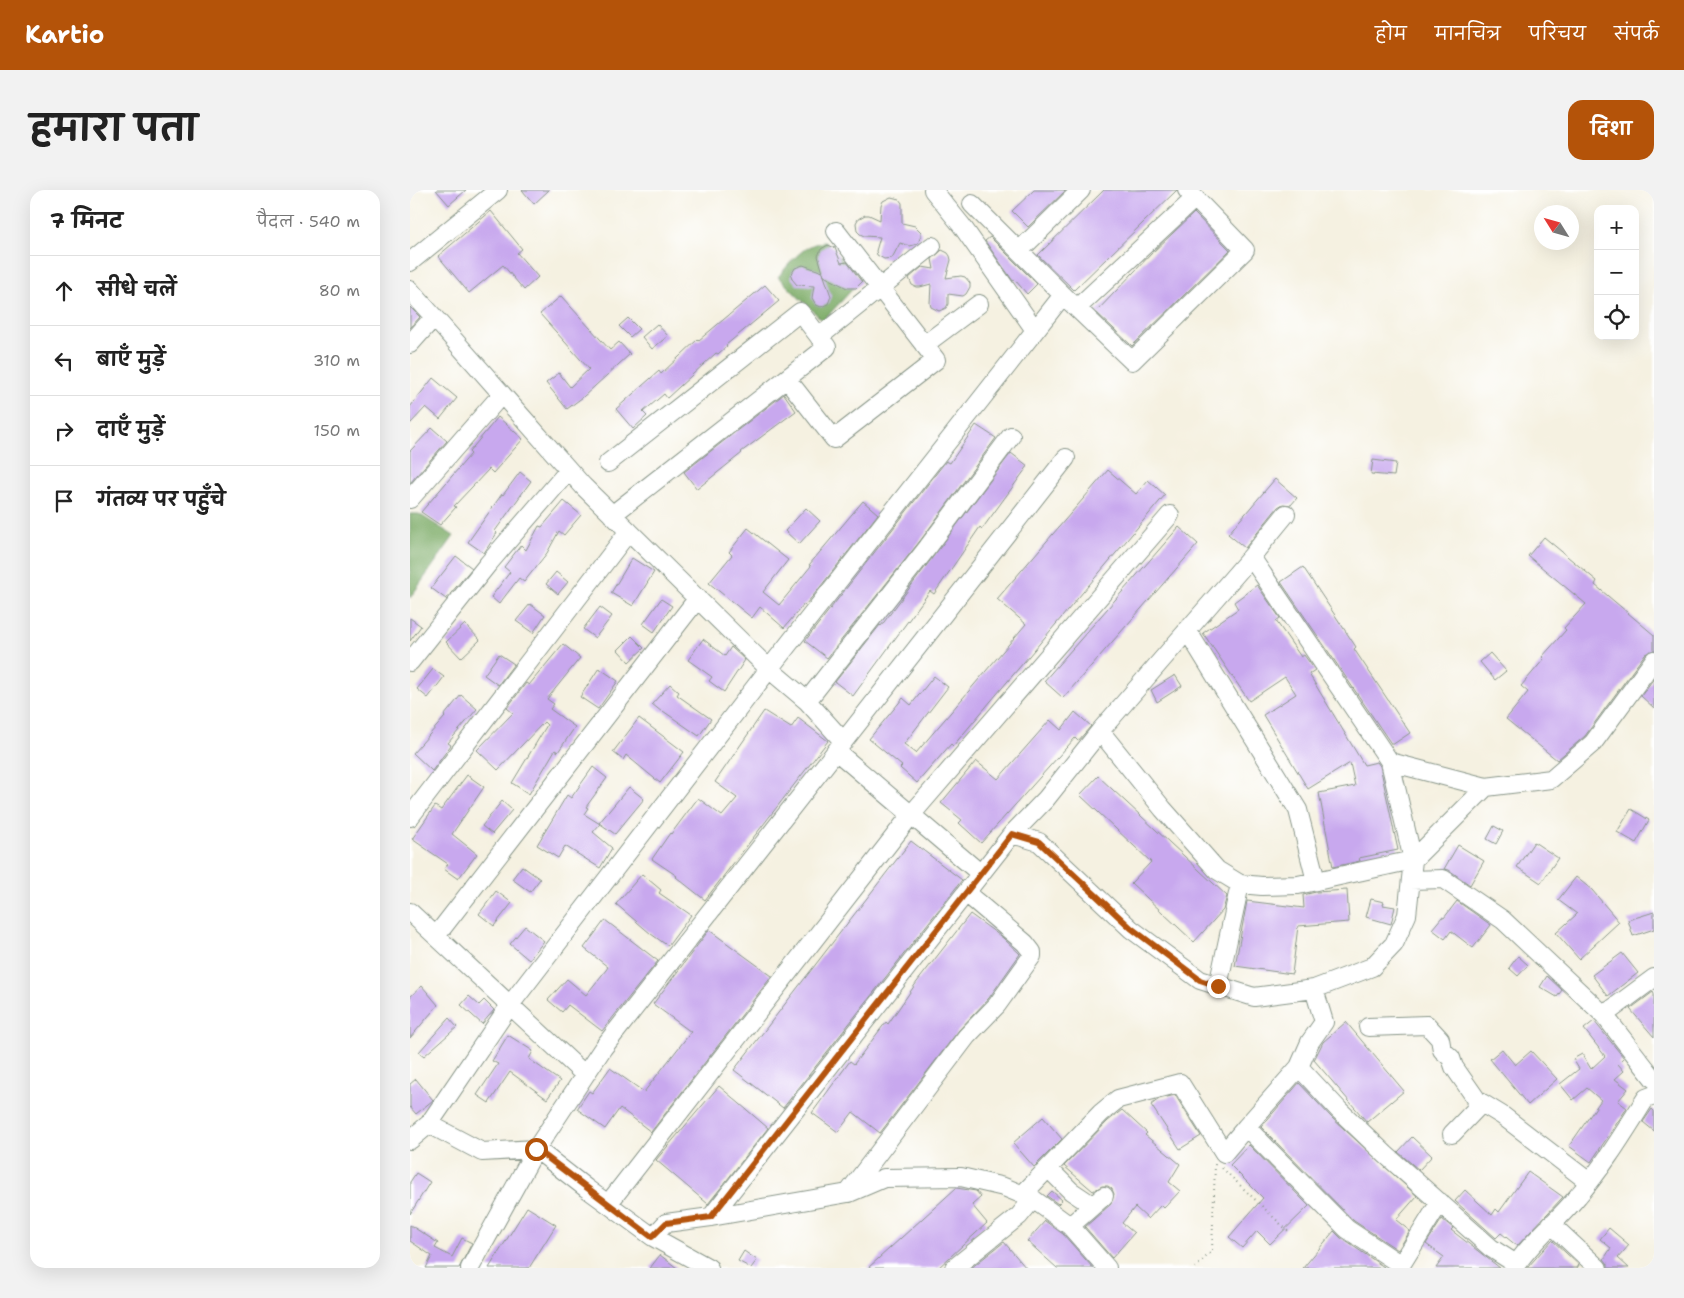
<!DOCTYPE html>
<html lang="hi">
<meta charset="utf-8">
<style>
:root{--surface:#fff;--page:#f2f2f2;--text:#222;--muted:#767676;--line:#e0e0e0;--accent:#b45309}
body{margin:0;font-family:"Shantell Sans","Playpen Sans Deva",sans-serif;background:var(--page);color:var(--text)}
.controls{position:absolute;right:15px;top:15px;display:grid;overflow:hidden;border-radius:10px;box-shadow:0 5px 20px #0002}
.controls button{width:45px;height:45px;display:grid;place-items:center;padding:0;border:0;border-bottom:1px solid var(--line);background:var(--surface);color:var(--text);font:25px sans-serif}
.compass{position:absolute;left:1124px;top:15px;width:45px;height:45px;border-radius:50%;background:var(--surface);box-shadow:0 5px 20px #0002;rotate:307deg}
.stop{position:absolute;width:15px;height:15px;margin:-11px;border:4px solid #b45309;border-radius:50%;background:#fff}
.stop.end{background:#b45309;border-color:#fff;box-shadow:0 1px 5px #0008}
.list{margin:0;padding:0;list-style:none}
h2{display:flex;justify-content:space-between;align-items:center;height:65px;margin:0;padding:0 20px;font-size:21px}
h2 small{font-size:16px;font-weight:400;color:var(--muted)}
.list li{display:grid;grid-template-columns:32px 1fr auto;gap:15px;align-items:center;box-sizing:border-box;height:70px;padding:0 20px;border-top:1px solid var(--line)}
.list b{display:block;font-size:19px;white-space:nowrap}
.list em{font-size:16px;font-style:normal;color:var(--muted)}
.icon{flex:none;width:28px;height:28px;fill:none;stroke:currentColor;stroke-width:2;stroke-linecap:round;stroke-linejoin:round}
.map{position:relative;flex:none;width:1244px;height:1078px;overflow:hidden;border-radius:15px}
header{display:flex;align-items:center;gap:30px;box-sizing:border-box;height:70px;padding:0 25px;background:var(--accent);color:#fff}
header strong{font-size:24px}
nav{display:flex;gap:28px;margin-inline-start:auto;font-size:18px}
.intro{display:flex;align-items:center;justify-content:space-between;box-sizing:border-box;height:120px;padding:0 30px}
h1{margin:0;font-size:35px}
.button{padding:12px 22px;border-radius:15px;background:var(--accent);color:#fff;font-size:18px;font-weight:700}
main{display:flex;gap:30px;padding:0 30px}
aside{flex:1;background:var(--surface);border-radius:15px;box-shadow:0 5px 20px #0002}
.map>svg:first-child{display:block}
.forest{fill:#7aaa65;stroke:#4c744c}
.building{fill:#c8a8ee}
.lines{fill:none;stroke-linecap:round;stroke-linejoin:round}
.minor-casing{stroke:#8a978a;stroke-width:20}
.path{stroke:#8a978a;stroke-width:2;stroke-dasharray:1 4;stroke-linecap:butt}
.minor{stroke:#fff;stroke-width:18}
.route{stroke:#b45309;stroke-width:6}
</style>
<header>
<strong>Kartio</strong>
<nav><a>होम</a><a>मानचित्र</a><a>परिचय</a><a>संपर्क</a></nav>
</header>
<div class="intro"><h1>हमारा पता</h1><a class="button">दिशा</a></div>
<main>
<aside>
<h2>7 मिनट<small>पैदल · 540 m</small></h2>
<ul class="list">
<li><svg class="icon" aria-label="ahead" viewBox="0 0 24 24"><path d="M12 20V5M6 11l6-6 6 6"/></svg><div><b>सीधे चलें</b></div><em>80 m</em></li>
<li><svg class="icon" aria-label="left" viewBox="0 0 24 24"><path d="M17 20v-9H6M10 6l-5 5 5 5"/></svg><div><b>बाएँ मुड़ें</b></div><em>310 m</em></li>
<li><svg class="icon" aria-label="right" viewBox="0 0 24 24"><path d="M7 20v-9h11M14 6l5 5-5 5"/></svg><div><b>दाएँ मुड़ें</b></div><em>150 m</em></li>
<li><svg class="icon" aria-label="arrive" viewBox="0 0 24 24"><path d="M6 21V4h12l-3 4 3 4H6"/></svg><div><b>गंतव्य पर पहुँचे</b></div></li>
</ul>
</aside>
<div class="map">
<svg width="1244" height="1078" viewBox="0 0 1244 1078">
<rect width="100%" height="100%" fill="#fff"/>
<filter id="ink" filterUnits="userSpaceOnUse"><feTurbulence type="fractalNoise" baseFrequency=".02" numOctaves="2"/><feDisplacementMap in="SourceGraphic" scale="10" xChannelSelector="R" yChannelSelector="G"/><feConvolveMatrix kernelMatrix="1 2 1 2 8 2 1 2 1" color-interpolation-filters="sRGB"/></filter>
<filter id="wash" filterUnits="userSpaceOnUse"><feTurbulence type="fractalNoise" baseFrequency=".0096" numOctaves="4" result="noise"/><feDisplacementMap in="SourceGraphic" scale="20" xChannelSelector="R" yChannelSelector="G"/><feGaussianBlur stdDeviation="1.12" result="paint"/><feColorMatrix in="noise" values="0 0 0 0 0 0 0 0 0 0 0 0 0 0 0 0 0 1.4 0 .05"/><feComposite in="paint" operator="in"/></filter>
<g filter="url(#wash)">
<rect width="100%" height="100%" fill="#f5f1e1"/>
<!-- forest -->
<path class="forest" d="M415 52 451 90 413 131 368 87C381 72 394 53 415 52Z
M0 324H9L44 346 0 408Z"/>
<g id="blocks">
<!-- building -->
<path class="building" d="M26 0H56L39 15Z
M112 0H139L124 14Z
M624 0H656L618 37 602 21Z
M694 0H767L664 100 628 65Z
M481 7 489 9 492 13V33L505 36 511 42V46L508 53 504 55 500 56 490 53 482 68 474 69 467 65 466 61 470 47 454 46 450 44 447 41 446 33 448 29 455 25H459L470 30 471 15 473 11Z
M81 21 112 59 107 63 128 87 114 100 93 75 59 103 28 66Z
M784 23 820 60 722 156 686 122 742 63Z
M580 47 627 94 617 104 605 90 603 91 575 51Z
M418 55 425 58 431 73 437 72 452 92 446 98H437L414 86 421 106 418 114 411 117 406 115 402 108 404 96 387 95 382 89 381 85 385 78 393 75 413 82 414 86 408 66 411 59Z
M532 60 538 63 540 66 541 70 536 88 551 86 555 87 560 93V97L556 104 553 106 538 104V114L536 118 529 121 521 117 520 113 521 94 510 97H506L502 95 499 88 512 77 524 79 522 69Z
M355 95 369 111 316 155 317 156 308 164 306 163 257 208 254 204 233 222 237 226 223 239 206 219 249 181 251 184 288 149 289 150Z
M151 106 200 160 209 152 220 164 173 207 157 219 136 193 149 183 160 197 179 179 130 124Z
M0 117 10 127 0 138Z
M218 128 229 139 220 147 209 136Z
M247 134 258 146 242 159 232 147Z
M23 188 47 208 30 229 16 217 0 234V217Z
M374 204 386 221 331 262 332 263 287 299 274 282Z
M88 227 113 249 83 283 79 279 44 316 46 317 30 335 11 322 61 264 59 262Z
M566 235 586 248 510 351 417 468 395 451 536 271 540 273Z
M22 238 37 251 0 293V261Z
M601 263 618 276 572 339 570 337 524 404 520 401 443 506 425 492 470 435 471 436Z
M963 270 986 273 984 286 961 284Z
M698 280 726 304 738 290 755 305 543 556 541 554 507 593 490 578 492 576 459 549 493 508 501 515 524 486 538 497 494 554 506 563 616 434 587 409Z
M110 282 121 291 85 341 87 343 74 363 58 352 92 304 93 305Z
M865 289 887 308 881 315 873 314 868 317 835 358 818 344Z
M154 311 171 325 154 345 149 341 137 363 114 392 109 388 89 414 81 407 100 382 94 377 111 355 116 360 129 336 132 337Z
M453 311 468 324 403 406 395 415 394 414 374 438 350 417 342 428 299 393 322 365 319 362 338 338 378 370 353 402 369 415 401 376 399 375Z
M396 318 410 331 389 354 375 341Z
M769 337 788 354 653 508 634 491Z
M1134 347 1187 391 1185 395 1244 445V460L1235 464 1175 546 1147 570 1096 529 1118 502 1111 496 1134 469 1132 467 1156 440 1154 438 1176 414 1118 366Z
M46 366 62 378 36 409 21 398Z
M222 368 244 382 223 416 201 403Z
M893 377 946 457 944 459 1000 543 982 555 871 392Z
M146 382 158 392 148 404 136 394Z
M847 395 870 428 866 431 891 467 894 465 905 480 899 484 954 575 967 572 970 576 988 660 949 668 950 671 923 677 909 603 945 596 940 573 898 599 853 525 886 504 875 487 839 511 793 443 828 419 824 412Z
M251 409 262 416 244 442 233 434Z
M120 414 135 425 123 443 106 431Z
M190 417 202 426 185 448 173 439Z
M0 428 11 436 0 451Z
M55 434 70 450 51 468 36 452Z
M222 446 234 458 219 472 208 460Z
M293 449 315 466 321 457 335 470 314 502 299 491 302 487 278 470Z
M153 454 170 468 137 509 144 514 140 519 165 537 148 562 145 560 119 604 102 593 137 535 134 532 88 580 67 560 103 523 97 518 116 493 119 495Z
M1080 463 1096 481 1085 490 1070 472Z
M89 464 104 474 88 495 74 485Z
M189 478 208 491 188 519 170 507Z
M23 479 34 487 18 508 7 499Z
M765 485 772 496 747 512 741 500Z
M1244 488V518L1231 506Z
M260 494 269 502 267 505 301 529 289 546 253 521 252 522 242 514Z
M51 505 67 519 38 553 41 555 22 581 3 563 35 527 34 526Z
M354 521 381 538 388 528 418 551 295 710 266 687 267 686 242 669 260 643 261 644 288 608 312 626 327 608 305 592Z
M665 522 681 536 668 551 665 548 571 653 549 633 552 630 531 613 566 571 588 589 640 530 651 540Z
M229 528 274 562 250 593 216 565 213 570 203 562Z
M183 577 197 588 176 617 178 618 174 624 190 634 183 642 202 658 190 678 155 656 148 668 127 655 157 605 161 608Z
M57 585 74 597 42 644 67 664 48 689 34 679 38 674 2 649 25 616 31 620Z
M688 586 817 706 813 720 784 752 721 693 741 672 670 605Z
M219 597 234 609 205 644 189 633Z
M92 611 102 620 82 644 72 636Z
M1221 619 1239 630 1226 653 1207 642Z
M1084 636 1093 641 1086 654 1077 649Z
M501 651 552 690 373 918 324 880Z
M1124 652 1148 668 1131 693 1107 677Z
M1048 655 1074 671 1060 695 1039 680 1034 679Z
M112 676 130 689 120 702 102 689Z
M232 684 251 700 249 703 281 725 258 756 241 744 206 714Z
M1166 687 1182 700 1209 732 1169 769 1146 743 1167 724 1148 710Z
M937 700 939 732 888 736 882 784 825 776 837 711 894 718 893 705 906 702Z
M86 701 102 713 84 736 69 724Z
M961 709 974 712 973 715 985 717 981 734 956 727Z
M1047 711 1081 735 1063 758 1041 741 1035 749 1022 739 1032 727 1034 728Z
M1244 722V739L1223 746 1218 730Z
M560 724 593 748 610 764 579 808 549 840 470 943 443 922 428 942 402 923 440 871 444 874 476 832 478 834 507 792Z
M195 730 248 771 192 841 158 815 152 822 138 810 157 789 176 805 196 780 198 777 174 758Z
M115 736 134 751 119 770 100 754Z
M299 740 362 786 241 942 210 918 195 939 167 919 179 901 182 903 200 878 234 902 281 842 243 814Z
M1212 763 1228 783 1198 806 1182 785Z
M1108 766 1118 775 1108 786 1099 778Z
M1137 786 1152 800 1147 807 1130 797Z
M12 796 28 815 0 848V807Z
M1243 802 1244 804V847L1220 819Z
M59 806 69 815 74 810 84 820 72 834 51 815Z
M39 828 47 837 14 866 9 862Z
M1184 831 1214 868 1208 874 1214 881 1205 889 1218 899 1208 911 1217 918 1181 972 1159 956 1191 910 1177 898 1163 910 1150 894 1169 879 1163 869 1172 864 1181 879 1195 866 1174 839Z
M936 832 994 901 957 932 904 870 913 852Z
M98 845 123 861 119 869 150 891 137 909 100 882 79 913 67 905 88 874 82 871Z
M1092 859 1105 875 1121 861 1147 889 1118 915 1080 869Z
M6 889 23 910 6 924 0 917V894Z
M889 893 922 928 1007 1006 986 1030 1000 1041 988 1060 944 1031 851 937Z
M309 896 358 938 298 1014 246 970Z
M765 905 791 946 770 959 741 915 749 909Z
M1242 919 1244 921V941L1233 932Z
M712 920 737 943 735 945 770 974 759 992 770 1001 754 1018 751 1015 738 1029 725 1017 712 1033 724 1043 702 1068 675 1037 701 1014 704 1004 702 999 698 996H692L683 1001 654 976 698 931Z
M633 927 652 949 624 977 603 953Z
M1002 947 1022 966 1009 980 988 962Z
M839 955 899 1016 860 1054 847 1041 832 1058 819 1047 853 1008 820 975Z
M1118 982 1153 1007 1107 1056 1091 1043 1086 1048 1045 1011 1055 1000 1082 1025 1086 1019 1089 1022Z
M6 983 20 992 0 1024V992Z
M546 998 566 1001 571 1007 562 1015 577 1033 528 1078H458Z
M642 1001 652 1010 648 1014 637 1006Z
M117 1017 146 1035 119 1078H79Z
M1032 1029 1043 1038 1041 1040 1090 1078H1026L1034 1067 1016 1054Z
M635 1031 653 1044 683 1078H647L617 1051Z
M0 1035 28 1053 25 1058 42 1067 52 1048 62 1053 49 1078H16L22 1066 0 1051Z
M1199 1038 1219 1055 1208 1068 1219 1078H1198V1074L1194 1069 1201 1058 1190 1049Z
M924 1041 931 1048 974 1077 973 1078H893Z
M1142 1050 1169 1075 1167 1078H1117Z
M594 1052 616 1078H561Z
M334 1061 347 1070 341 1078 328 1071Z
M250 1065 267 1078H240Z"/>
</g>
</g>
<g filter="url(#ink)">
<use href="#blocks" fill-opacity="0" stroke="#8a978a" stroke-width="1"/>
<g class="lines">
<defs>
<path id="minor" d="M523 0 552 36 625 140
M562 14 653 105 722 171 835 60 777 0
M609 61 671 0
M0 72 88 0
M0 100 173 296 359 479 397 511 433 551
M667 118 785 8
M409 147 522 56
M0 154 24 127
M514 155 569 114
M377 189 424 249 526 170 426 41
M198 273 390 122 417 157 202 325
M0 309 92 204
M777 440 888 620 906 691
M0 472 78 374 159 280
M397 511 518 357 601 246
M690 541 753 619 807 680 830 694 852 696 888 695 1003 670 1076 597 1141 589 1183 553 1244 470
M426 561 571 684
M980 572 1076 597
M0 627 219 341
M602 644 629 652 721 739 790 790 844 807 904 799 962 777 984 754 997 725 1003 670 980 572 841 367
M1001 690 1033 689 1093 730 1194 825 1244 889
M0 722 175 885
M26 746 288 408
M808 796 830 694
M1194 825 1244 788
M958 837 1017 835 1030 849 1032 860 1041 868 1044 877 1067 910 1066 919 1042 944
M889 877 900 852 914 832 904 799
M1067 910 1093 926 1179 992
M19 934 72 962 126 959 176 998 243 1047 299 1078
M0 950 19 934 100 815 359 479 653 105
M638 978 661 1001 682 1015
M439 1003 474 988 551 987 594 997 623 1009 660 1036 697 1078
M198 1014 501 625 760 325
M301 1027 438 1003 557 846 587 815 622 766V762L615 753 556 703
M1141 1034 1188 1078
M660 1036 694 1006
M243 1047 256 1033 301 1027 602 644 636 609 690 541 841 367 876 324
M991 1075 1030 1012
M60 1078 126 959 193 858 656 268
M544 1078 609 1026 623 1009 617 1000 691 923 708 909 770 893 814 963 836 937
M988 1078 991 1075 937 1039 836 937 889 877 929 920 976 965 1081 1058 1106 1074
M1104 1078C1121 1051 1148 1031 1168 1006 1194 976 1215 941 1236 908L1244 905"/>
</defs>
<!-- minor casing -->
<use href="#minor" class="minor-casing"/>
<!-- path -->
<path class="path" d="M812 978 880 1043
M785 1078 802 1061 805 974"/>
<!-- minor -->
<use href="#minor" class="minor"/>
</g>
</g>
<g class="lines" filter="url(#ink)">
<!-- route -->
<path class="route" d="M126 959 242 1047 256 1033 301 1027 602 644 629 652 721 738 790 790 808 796"/>
</g>
</svg>
<div class="controls">
<button>+</button>
<button>−</button>
<button><svg class="icon" aria-label="locate" viewBox="0 0 24 24"><circle cx="12" cy="12" r="6"/><path d="M12 2v4M12 18v4M2 12h4M18 12h4"/></svg></button>
</div>
<svg class="compass" viewBox="-18 -18 36 36"><path d="M0-13l5 13h-10z" fill="#e53935"/><path d="M0 13l5-13h-10z" fill="#767676"/></svg>
<div class="stop" style="left:126px;top:959px"></div>
<div class="stop end" style="left:808px;top:796px"></div>
</div>
</main>
